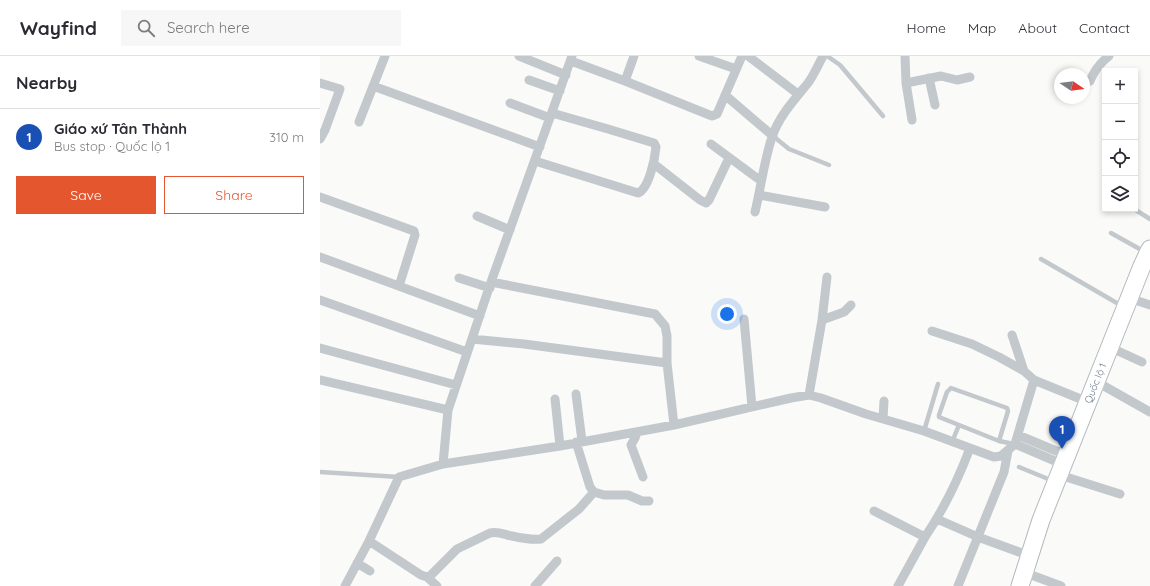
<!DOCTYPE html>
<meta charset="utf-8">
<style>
:root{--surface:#fff;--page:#f7f7f7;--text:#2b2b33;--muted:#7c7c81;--line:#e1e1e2;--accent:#e4572e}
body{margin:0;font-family:Quicksand,sans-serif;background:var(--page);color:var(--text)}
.controls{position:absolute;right:12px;top:12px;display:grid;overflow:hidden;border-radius:0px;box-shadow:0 2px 6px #0003}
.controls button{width:36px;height:36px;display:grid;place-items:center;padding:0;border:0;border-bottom:1px solid var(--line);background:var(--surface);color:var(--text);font:20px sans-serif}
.compass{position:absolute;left:734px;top:12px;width:36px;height:36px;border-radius:50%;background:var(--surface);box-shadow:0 2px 6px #0003;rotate:103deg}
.you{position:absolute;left:407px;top:258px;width:14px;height:14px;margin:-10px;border:3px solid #fff;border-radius:50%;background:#1a73e8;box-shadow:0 0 0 6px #1a73e833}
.badge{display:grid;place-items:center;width:26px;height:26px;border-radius:50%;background:var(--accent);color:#fff;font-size:13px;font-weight:700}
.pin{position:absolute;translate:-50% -33px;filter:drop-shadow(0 1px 2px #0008)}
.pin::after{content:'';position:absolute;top:21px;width:14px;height:12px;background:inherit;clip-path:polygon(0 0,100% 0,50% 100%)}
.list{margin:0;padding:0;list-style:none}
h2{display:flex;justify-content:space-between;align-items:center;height:52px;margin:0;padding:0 16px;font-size:17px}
h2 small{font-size:13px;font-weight:400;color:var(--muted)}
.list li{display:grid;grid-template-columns:26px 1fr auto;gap:12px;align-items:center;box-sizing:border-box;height:56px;padding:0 16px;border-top:1px solid var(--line)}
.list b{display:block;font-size:15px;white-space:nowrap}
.list p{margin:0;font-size:13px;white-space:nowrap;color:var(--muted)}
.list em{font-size:13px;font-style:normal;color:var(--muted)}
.actions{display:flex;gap:8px;padding:12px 16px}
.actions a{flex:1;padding:9px 0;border:1px solid var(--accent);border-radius:0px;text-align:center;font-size:14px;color:var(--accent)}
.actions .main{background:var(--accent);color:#fff}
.icon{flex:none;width:22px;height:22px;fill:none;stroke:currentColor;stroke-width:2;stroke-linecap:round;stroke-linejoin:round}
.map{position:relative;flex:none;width:830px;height:530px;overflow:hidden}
header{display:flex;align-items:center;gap:24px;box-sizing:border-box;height:56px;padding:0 20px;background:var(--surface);border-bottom:1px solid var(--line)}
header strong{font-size:19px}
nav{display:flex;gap:22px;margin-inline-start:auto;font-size:14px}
.search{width:280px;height:36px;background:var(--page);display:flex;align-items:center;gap:10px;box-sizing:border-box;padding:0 14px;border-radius:0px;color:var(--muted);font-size:15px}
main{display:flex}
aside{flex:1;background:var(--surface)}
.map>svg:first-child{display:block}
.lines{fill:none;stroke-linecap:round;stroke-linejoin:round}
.highway-casing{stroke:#b4b9bd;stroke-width:19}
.lane{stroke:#c3c8cc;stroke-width:4.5}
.street{stroke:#c3c8cc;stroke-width:9}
.highway{stroke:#fff;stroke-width:17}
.labels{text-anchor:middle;stroke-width:4;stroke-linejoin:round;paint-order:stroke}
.street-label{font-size:10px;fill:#657683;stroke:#fff}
</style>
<header>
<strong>Wayfind</strong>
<div class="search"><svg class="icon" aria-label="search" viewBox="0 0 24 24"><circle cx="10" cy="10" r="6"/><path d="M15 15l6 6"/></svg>Search here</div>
<nav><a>Home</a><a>Map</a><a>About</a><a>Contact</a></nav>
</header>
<main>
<aside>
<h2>Nearby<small></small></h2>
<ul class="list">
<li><span class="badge" style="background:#1a4fb4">1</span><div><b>Giáo xứ Tân Thành</b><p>Bus stop · Quốc lộ 1</p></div><em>310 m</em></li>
</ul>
<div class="actions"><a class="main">Save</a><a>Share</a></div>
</aside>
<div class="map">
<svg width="830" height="530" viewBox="0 0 830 530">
<rect width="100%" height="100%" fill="#fafaf8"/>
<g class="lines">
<defs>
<path id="highway" d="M700 530 721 464 822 210 830 193"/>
</defs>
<!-- highway casing -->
<use href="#highway" class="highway-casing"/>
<!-- lane -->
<path class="lane" d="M507 0 520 9 563 60
M453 80 469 93 509 109
M814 153 830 163
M791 177 825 196
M721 203 802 250
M639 369 619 361V359L627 336 631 332 687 352 688 355 679 385
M604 375 618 328
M632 386 639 369 679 385 694 388
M699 411 733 425
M0 416 79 421"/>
<!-- street -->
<path class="street" d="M199 0 246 19
M314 0 305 25 392 60 397 58 422 0
M379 0 416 13
M428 0 478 38
M585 0 586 27 592 64
M251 5 305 25
M609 22 615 49
M209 24 240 35
M770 25C774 15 780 7 789 0
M0 27 20 33 5 74 0 83
M586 27 621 20 637 24 650 21
M53 30 220 91
M405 39 453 80
M190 47 230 62
M39 66 65 0
M391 88 437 122 441 124
M215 105 318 137C329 133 335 102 336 91L334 87 288 73 232 57
M334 108 380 144 386 147 389 144 409 102
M439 139 505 151
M0 141 94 175 95 179 79 230
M435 156C441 131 444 105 452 81 459 60 475 43 488 27 494 19 498 9 503 0
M157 160 190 174
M0 201 160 260
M139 222 170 232
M171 226 335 258 345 270 347 280V307L354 369
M0 244 147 296
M818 245 830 249
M424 263 432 351
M502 264 507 221
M612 275 652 288 679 301 704 315
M692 279 704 315 714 324 768 346
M152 283 204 288 347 307
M0 292 136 329
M798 295 822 306
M0 324 128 354
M714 324 695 388 742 408
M784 330 830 356
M256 338 262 385
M489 339 502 264 524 256 531 249
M235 343 240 390
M563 363 564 345
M317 376 315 382 311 389 323 421
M698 379 746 399
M256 386 270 431 274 436 284 439H308L322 445H329
M123 408 128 354 171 226 252 0
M746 421 800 438
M554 455 605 481C624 453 638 424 650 392
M617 463 658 481 710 500
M49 485 101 519 107 521 110 520 137 493 170 477C179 475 185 479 192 480 201 482 212 484 221 483L259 453 274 436
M37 507 50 515
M714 520 741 530
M107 521 117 530
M25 530 49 485 79 421 123 408 240 390 354 369 471 342 489 339 501 342 546 358 604 375 674 401 681 400 695 388
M215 530 237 505
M578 530 605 481
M638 530 684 416 688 395"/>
<!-- highway -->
<use href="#highway" class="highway"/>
</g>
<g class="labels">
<!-- street labels -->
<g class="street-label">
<text transform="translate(775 327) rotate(-68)" y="4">Quốc lộ 1</text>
</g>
</g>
</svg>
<div class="controls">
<button>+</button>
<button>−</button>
<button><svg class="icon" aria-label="locate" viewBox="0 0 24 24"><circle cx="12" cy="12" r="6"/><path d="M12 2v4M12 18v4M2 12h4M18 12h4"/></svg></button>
<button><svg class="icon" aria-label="layers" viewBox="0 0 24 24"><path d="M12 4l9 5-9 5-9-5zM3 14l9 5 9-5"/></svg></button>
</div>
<svg class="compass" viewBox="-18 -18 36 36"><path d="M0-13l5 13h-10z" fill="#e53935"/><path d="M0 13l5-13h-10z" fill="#7c7c81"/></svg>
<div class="you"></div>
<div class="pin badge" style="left:742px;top:393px;background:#1a4fb4">1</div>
</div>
</main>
